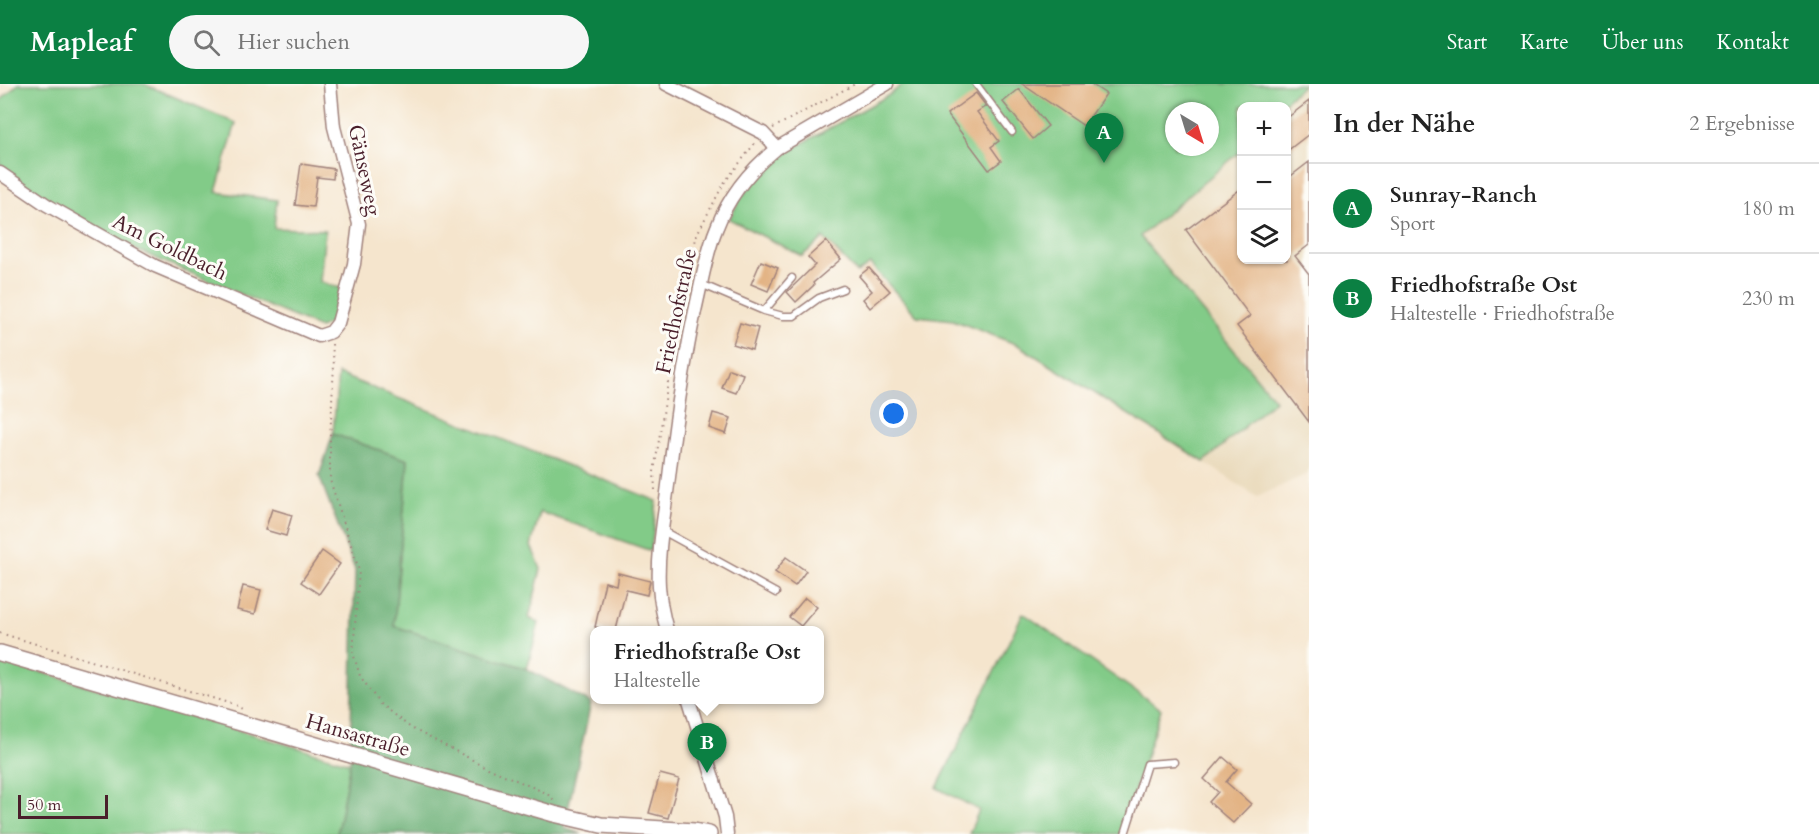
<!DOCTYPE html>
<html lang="de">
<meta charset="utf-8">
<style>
:root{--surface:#fff;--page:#f6f6f6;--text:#222;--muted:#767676;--line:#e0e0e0;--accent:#0b8043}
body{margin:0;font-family:Cardo,serif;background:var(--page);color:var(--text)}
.controls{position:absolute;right:18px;top:18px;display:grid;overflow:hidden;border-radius:12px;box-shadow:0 2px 4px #0004}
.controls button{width:54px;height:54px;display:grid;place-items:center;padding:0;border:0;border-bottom:2px solid var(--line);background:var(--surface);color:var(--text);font:30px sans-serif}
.compass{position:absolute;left:1165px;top:18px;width:54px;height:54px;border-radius:50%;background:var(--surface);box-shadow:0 2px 4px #0004;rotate:142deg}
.scale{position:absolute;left:18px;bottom:15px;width:90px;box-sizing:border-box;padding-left:6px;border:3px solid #4a1f2b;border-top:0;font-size:16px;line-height:21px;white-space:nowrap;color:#4a1f2b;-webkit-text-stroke:4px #fdfcf7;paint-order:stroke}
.you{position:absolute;left:894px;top:330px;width:21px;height:21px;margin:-15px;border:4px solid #fff;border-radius:50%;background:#1a73e8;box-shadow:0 0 0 9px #1a73e833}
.badge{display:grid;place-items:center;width:39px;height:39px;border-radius:50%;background:var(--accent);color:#fff;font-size:20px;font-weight:700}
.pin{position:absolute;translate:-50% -50px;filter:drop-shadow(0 2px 3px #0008)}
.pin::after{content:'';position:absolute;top:32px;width:21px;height:18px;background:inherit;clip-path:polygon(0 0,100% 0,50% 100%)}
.popup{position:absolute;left:590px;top:542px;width:234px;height:78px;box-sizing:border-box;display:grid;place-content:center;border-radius:12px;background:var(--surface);filter:drop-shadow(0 2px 4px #0005);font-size:20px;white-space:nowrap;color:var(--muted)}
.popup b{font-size:22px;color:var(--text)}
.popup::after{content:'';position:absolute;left:50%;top:100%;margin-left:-12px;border:12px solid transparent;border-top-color:var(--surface)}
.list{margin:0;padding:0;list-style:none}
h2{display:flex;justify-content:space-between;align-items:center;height:78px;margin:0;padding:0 24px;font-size:26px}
h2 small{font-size:20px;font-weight:400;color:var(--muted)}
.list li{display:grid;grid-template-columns:39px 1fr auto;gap:18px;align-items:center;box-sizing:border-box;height:90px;padding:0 24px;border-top:2px solid var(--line)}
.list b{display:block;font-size:22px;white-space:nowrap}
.list p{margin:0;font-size:20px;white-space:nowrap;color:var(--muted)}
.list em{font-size:20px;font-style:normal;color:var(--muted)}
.icon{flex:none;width:33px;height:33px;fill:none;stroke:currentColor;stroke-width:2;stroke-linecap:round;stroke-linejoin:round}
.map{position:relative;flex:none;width:1309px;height:750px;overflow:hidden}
header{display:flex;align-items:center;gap:36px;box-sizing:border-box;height:84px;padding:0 30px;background:var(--accent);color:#fff}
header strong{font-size:28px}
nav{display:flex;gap:33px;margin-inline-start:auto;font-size:21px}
.search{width:420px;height:54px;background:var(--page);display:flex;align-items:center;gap:15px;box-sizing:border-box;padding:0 21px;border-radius:33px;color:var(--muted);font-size:22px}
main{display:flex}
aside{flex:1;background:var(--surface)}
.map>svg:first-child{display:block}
.built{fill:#e9d9ba}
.green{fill:#82cb88;stroke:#66755a;stroke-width:1.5;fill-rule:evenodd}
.forest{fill:#69af74;stroke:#5a6750;stroke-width:1.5}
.building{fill:#e3b485}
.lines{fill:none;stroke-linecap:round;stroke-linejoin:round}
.service-casing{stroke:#a0827c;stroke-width:9}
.minor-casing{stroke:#a0827c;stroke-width:15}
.tertiary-casing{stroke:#a0827c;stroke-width:18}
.path{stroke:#a0827c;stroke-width:2;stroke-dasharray:1.5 4.5;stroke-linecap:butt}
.service{stroke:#fff;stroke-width:6}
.minor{stroke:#fff;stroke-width:12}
.tertiary{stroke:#fff;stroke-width:15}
.labels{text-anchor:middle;stroke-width:6;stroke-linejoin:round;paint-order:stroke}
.street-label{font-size:21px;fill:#4a1f2b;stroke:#fdfcf7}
</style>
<header>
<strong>Mapleaf</strong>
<div class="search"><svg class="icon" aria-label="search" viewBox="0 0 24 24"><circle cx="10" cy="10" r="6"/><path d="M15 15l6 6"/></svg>Hier suchen</div>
<nav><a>Start</a><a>Karte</a><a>Über uns</a><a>Kontakt</a></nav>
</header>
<main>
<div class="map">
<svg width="1309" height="750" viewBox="0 0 1309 750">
<rect width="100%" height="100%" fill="#fdfcf7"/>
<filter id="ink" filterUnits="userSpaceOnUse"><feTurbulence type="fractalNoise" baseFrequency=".0167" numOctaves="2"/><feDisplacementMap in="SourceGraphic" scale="12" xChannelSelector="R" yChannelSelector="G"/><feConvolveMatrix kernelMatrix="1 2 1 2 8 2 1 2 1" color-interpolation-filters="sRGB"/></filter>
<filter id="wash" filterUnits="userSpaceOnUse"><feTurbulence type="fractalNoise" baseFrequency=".008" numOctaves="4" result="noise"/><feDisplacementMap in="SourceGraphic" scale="24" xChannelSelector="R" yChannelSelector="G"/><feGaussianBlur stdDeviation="1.35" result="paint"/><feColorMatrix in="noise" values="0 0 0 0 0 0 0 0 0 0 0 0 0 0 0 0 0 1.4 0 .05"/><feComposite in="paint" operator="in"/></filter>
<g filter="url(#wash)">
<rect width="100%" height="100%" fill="#f5e5cd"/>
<!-- built -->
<path class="built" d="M1304 0H1309V389L1257 413 1204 378 1275 316 1140 152 1241 67 1242 176H1286V22H1280Z"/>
<!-- green -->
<path class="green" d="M18 0H144L236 39 216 108 277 116 274 144 325 146 320 198 341 204 332 238 320 244 127 162 48 117 0 83V17Z
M903 0H1304L1280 22H1242L1241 67 1140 152 1275 316 1204 378 1018 261 953 236 917 232 870 180 857 189 824 154 802 172 729 135 742 112 769 82 794 64 889 11ZM1174 27H1210V63H1174Z
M338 290 657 417 651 467 540 428 531 462 541 485 529 534 539 539 527 585 394 542 408 376 333 350Z
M1023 529 1161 625 1121 750H969L979 726 937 704Z
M0 576 350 679 337 750H0Z"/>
<!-- forest -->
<path class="forest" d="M333 350 408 376 394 542 527 585 591 619 564 744 582 750H337L350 679 355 486 319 392Z"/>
<g id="blocks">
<!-- building -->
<path class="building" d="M1022 0H1091L1106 10 1084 42Z
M1019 5 1048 42 1033 55 1003 18Z
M976 9 986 22 977 28 999 57 991 63 1001 77 989 86 947 30Z
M1309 17V50L1287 67V34Z
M1309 78V161L1295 172 1309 190V338L1237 242 1250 232 1186 146 1242 104V176H1287V95Z
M301 80 334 85 333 95 317 93 313 123 295 121Z
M826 157 841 175 813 199 814 201 796 218 787 208 815 181 808 173Z
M761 177 778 184 768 207 751 200Z
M869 184 890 207 870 224 863 215 872 207 859 192Z
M740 239 758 244 752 266 733 260Z
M729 285 743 290 736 309 722 304Z
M713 329 731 334 726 350 709 344Z
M272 425 292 431 286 452 265 446Z
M322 467 340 480 319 510 301 498Z
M786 473 806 487 795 502 775 488Z
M618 489 650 497 647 511 626 506 616 546H604V545L595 543 605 498 616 501Z
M243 502 261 506 255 530 237 526Z
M805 514 817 523 801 542 789 533Z
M1223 673 1237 685 1226 698 1251 720 1233 739 1209 718 1218 708 1204 695Z
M660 690 679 695 668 734 649 729Z"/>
</g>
</g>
<g filter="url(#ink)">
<use href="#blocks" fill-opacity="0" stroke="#a0827c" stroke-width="1.5"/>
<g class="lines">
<defs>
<path id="service" d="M976 0 1012 48
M701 200 764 227 783 232H794L819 214 843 205
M764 227 792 194
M663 447 776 509
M1125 750 1147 680 1174 678"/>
<path id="minor" d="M666 0 763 49 777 64
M0 89 47 121 155 182 319 252 331 248 338 239 354 180 359 140 334 43 330 0
M667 546C663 532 660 517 659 502 657 467 665 428 669 393 676 331 685 270 699 209 704 186 708 164 717 143 729 112 751 85 777 64L887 0
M689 616 725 733 727 750"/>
<path id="tertiary" d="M0 569 554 730 601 741 694 747 709 750"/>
</defs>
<!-- service casing -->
<use href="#service" class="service-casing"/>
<!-- minor casing -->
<use href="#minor" class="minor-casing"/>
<!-- tertiary casing -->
<use href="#tertiary" class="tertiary-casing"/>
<!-- path -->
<path class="path" d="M773 44 855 0
M332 260 334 281 330 354V396L359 486 353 569 360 592 380 620 411 644 488 684 546 709 554 716
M655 406 654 388 678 233 697 150 724 99 755 59
M0 549 235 621 244 626"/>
<!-- service -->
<use href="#service" class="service"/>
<!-- minor -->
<use href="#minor" class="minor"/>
<!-- tertiary -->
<use href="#tertiary" class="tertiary"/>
</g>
</g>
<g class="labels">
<!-- street labels -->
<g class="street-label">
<text transform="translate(365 86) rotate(78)" y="7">Gänseweg</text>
<text transform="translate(170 163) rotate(26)" y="7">Am Goldbach</text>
<text transform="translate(676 227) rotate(-78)" y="7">Friedhofstraße</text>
<text transform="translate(358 651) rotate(16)" y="7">Hansastraße</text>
</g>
</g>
</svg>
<div class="controls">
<button>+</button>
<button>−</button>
<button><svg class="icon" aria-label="layers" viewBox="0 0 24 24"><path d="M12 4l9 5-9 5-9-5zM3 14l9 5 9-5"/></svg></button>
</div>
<svg class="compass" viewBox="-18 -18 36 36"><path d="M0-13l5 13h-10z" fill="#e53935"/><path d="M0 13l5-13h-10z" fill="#767676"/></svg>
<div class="scale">50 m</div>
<div class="you"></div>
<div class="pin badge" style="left:1104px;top:79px">A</div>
<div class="pin badge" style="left:707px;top:689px">B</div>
<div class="popup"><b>Friedhofstraße Ost</b>Haltestelle</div>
</div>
<aside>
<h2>In der Nähe<small>2 Ergebnisse</small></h2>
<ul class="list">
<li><span class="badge">A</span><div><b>Sunray-Ranch</b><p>Sport</p></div><em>180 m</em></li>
<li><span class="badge">B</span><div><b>Friedhofstraße Ost</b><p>Haltestelle · Friedhofstraße</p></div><em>230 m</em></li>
</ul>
</aside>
</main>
